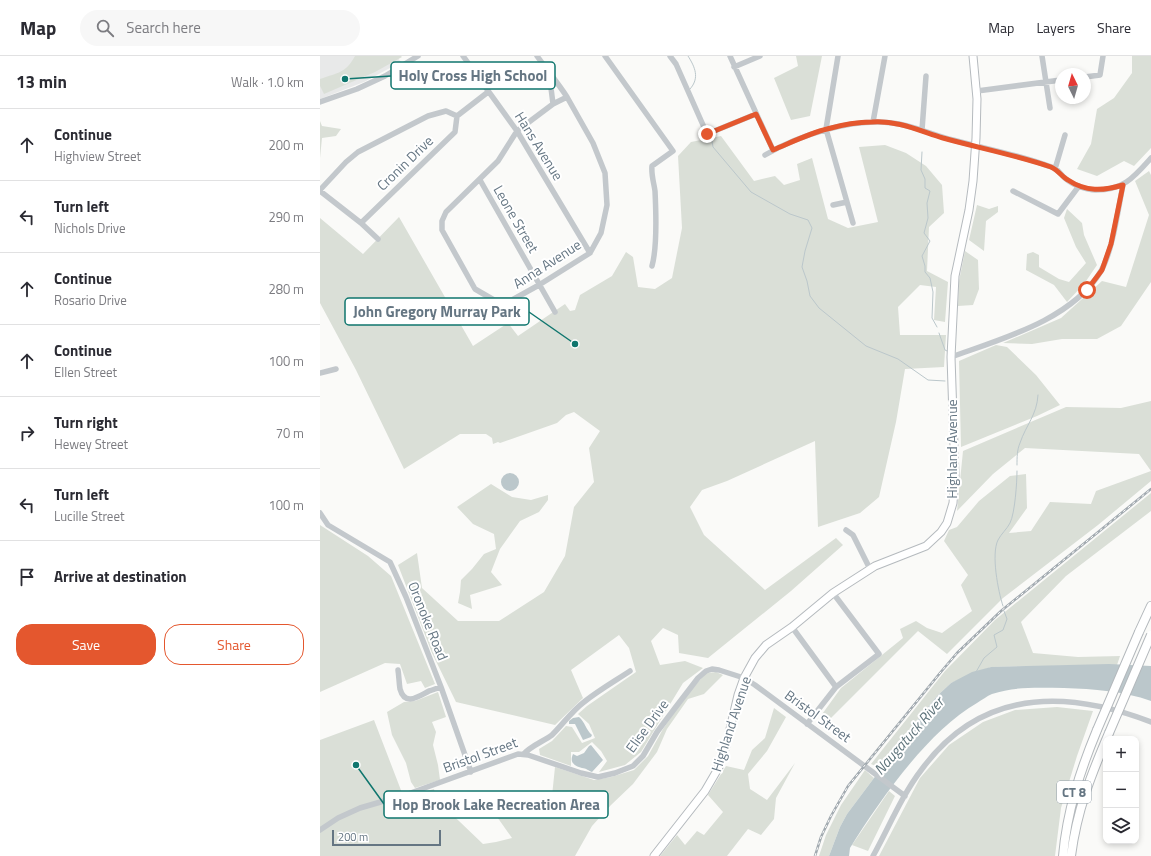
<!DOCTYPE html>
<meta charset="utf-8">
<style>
:root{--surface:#fff;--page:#f7f7f7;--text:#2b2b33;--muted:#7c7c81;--line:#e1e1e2;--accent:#e4572e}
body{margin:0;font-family:"Titillium Web",sans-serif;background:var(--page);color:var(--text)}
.controls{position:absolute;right:12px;bottom:12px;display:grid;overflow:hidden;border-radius:8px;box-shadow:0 2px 6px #0003}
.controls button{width:36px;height:36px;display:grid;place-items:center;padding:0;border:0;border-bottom:1px solid var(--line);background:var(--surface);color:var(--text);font:20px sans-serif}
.compass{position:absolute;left:735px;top:12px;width:36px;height:36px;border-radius:50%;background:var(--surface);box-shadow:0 2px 6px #0003;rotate:355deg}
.scale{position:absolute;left:12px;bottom:10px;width:109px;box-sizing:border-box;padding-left:4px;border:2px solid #657683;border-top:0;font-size:11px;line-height:14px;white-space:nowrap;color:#657683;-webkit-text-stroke:3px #fff;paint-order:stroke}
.stop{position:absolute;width:12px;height:12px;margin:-9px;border:3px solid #e4572e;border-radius:50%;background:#fff}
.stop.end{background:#e4572e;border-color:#fff;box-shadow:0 1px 4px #0008}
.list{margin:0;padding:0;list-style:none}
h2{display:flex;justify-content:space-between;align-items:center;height:52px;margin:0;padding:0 16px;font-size:17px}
h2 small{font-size:13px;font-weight:400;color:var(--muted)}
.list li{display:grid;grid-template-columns:26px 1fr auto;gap:12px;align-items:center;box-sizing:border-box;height:72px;padding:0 16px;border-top:1px solid var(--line)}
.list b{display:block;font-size:15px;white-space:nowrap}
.list p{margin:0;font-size:13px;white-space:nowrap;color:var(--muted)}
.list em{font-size:13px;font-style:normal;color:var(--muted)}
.actions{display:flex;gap:8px;padding:12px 16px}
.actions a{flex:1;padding:9px 0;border:1px solid var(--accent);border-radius:16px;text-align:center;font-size:14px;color:var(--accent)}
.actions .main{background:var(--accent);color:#fff}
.icon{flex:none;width:22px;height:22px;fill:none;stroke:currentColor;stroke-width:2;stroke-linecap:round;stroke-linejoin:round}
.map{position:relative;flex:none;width:831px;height:800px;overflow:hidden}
header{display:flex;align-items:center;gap:24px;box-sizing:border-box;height:56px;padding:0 20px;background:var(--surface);border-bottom:1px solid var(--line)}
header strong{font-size:19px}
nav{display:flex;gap:22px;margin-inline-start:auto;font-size:14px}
.search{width:280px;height:36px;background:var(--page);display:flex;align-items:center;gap:10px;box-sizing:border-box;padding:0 14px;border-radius:22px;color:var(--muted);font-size:15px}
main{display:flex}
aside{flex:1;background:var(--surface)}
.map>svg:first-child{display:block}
.built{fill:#e8e9e9}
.green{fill:#dadfd7}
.water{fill:#bbc7cb}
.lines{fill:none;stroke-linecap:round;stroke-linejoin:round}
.stream{stroke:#bbc7cb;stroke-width:1}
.major-casing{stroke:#b5babe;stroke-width:9}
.highway-casing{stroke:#b4b9bd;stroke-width:10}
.minor{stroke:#c3c8cc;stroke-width:5.5}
.major{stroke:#fff;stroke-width:7}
.highway{stroke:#fff;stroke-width:8}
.rail-casing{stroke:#a2aab0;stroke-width:2.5}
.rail{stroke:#fff;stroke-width:1;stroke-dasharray:3;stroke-linecap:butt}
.highway-bridge-casing{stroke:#b4b9bd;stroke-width:10;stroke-linecap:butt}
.highway-bridge{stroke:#fff;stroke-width:8}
.route{stroke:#e4572e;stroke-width:5}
.labels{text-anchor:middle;stroke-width:4;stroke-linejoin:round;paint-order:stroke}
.shield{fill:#fff;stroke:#939fa8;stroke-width:1}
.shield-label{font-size:13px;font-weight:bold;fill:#657683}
.street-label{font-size:14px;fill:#657683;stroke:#fff}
.water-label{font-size:15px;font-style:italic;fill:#60757c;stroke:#fff}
.leader{fill:none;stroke:#0f766e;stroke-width:1.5}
.callout-dot{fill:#0f766e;stroke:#fff;stroke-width:1.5}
.callout{fill:#fff;stroke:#0f766e;stroke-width:1.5}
.callout-label{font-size:15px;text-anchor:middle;font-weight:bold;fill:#657683}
</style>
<header>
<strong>Map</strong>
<div class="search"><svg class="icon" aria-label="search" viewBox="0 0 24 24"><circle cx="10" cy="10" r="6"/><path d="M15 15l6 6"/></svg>Search here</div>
<nav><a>Map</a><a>Layers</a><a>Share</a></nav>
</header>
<main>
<aside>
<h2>13 min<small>Walk · 1.0 km</small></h2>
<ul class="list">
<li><svg class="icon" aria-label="ahead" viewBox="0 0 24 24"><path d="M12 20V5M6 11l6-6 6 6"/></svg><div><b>Continue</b><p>Highview Street</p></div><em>200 m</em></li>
<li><svg class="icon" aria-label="left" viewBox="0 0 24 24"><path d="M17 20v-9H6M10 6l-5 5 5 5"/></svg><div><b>Turn left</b><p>Nichols Drive</p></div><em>290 m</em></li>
<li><svg class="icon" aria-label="ahead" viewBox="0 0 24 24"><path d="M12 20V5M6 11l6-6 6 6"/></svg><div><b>Continue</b><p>Rosario Drive</p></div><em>280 m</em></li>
<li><svg class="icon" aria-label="ahead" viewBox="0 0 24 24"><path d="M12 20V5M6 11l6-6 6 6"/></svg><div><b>Continue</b><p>Ellen Street</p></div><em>100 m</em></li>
<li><svg class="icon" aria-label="right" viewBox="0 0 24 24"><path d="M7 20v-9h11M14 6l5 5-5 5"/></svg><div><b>Turn right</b><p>Hewey Street</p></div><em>70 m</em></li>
<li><svg class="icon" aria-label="left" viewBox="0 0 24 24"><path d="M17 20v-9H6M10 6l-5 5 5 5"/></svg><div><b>Turn left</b><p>Lucille Street</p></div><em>100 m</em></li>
<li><svg class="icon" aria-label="arrive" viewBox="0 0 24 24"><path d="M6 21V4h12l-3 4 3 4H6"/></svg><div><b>Arrive at destination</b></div></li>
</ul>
<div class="actions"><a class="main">Save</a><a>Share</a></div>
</aside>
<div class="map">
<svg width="831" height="800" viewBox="0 0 831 800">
<rect width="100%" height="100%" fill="#fafaf8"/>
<!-- built -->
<path class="built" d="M0 0H76L81 6 44 26 0 43Z"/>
<!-- green -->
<path class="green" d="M35 0H81L82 1 55 16 4 38 0 30V23C17 17 26 17 35 0Z
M476 0H502L490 60 471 64 454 22 478 10Z
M812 0H831V92L814 110 804 105 777 120 757 113 771 88 777 53 794 42 812 17Z
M0 65 2 70 21 73 16 80 2 82 0 102Z
M401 80 434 125 455 120 464 129 480 124 477 108 492 102 508 163 528 172 558 166 539 91 565 89 586 97 606 110 622 129 624 157 609 171 607 215 628 226 625 266 614 264 616 231 600 229 578 251 580 279H626L624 311 585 313 576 366 559 441 540 457 498 471 495 385 407 425 382 434 370 451 384 479 445 534 516 482 523 489 471 535 388 602 359 597 358 579 343 572 331 585 340 609 365 605 383 612 363 627 321 696 305 709 279 716 287 705 281 695 272 686 259 696H251V710L220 699 219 693 232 685 246 670 252 671 262 687 275 682 269 668 258 658 267 650 316 616 309 592 299 579 251 614 263 642 235 669 136 646 112 597 78 509 97 497 102 532 138 565H179L224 536 245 500 254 451 274 426 269 392 280 375 254 356 246 359 237 367 180 387 178 386 173 388 172 382 166 378H140L84 413 36 314 0 247V162L43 198 79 161 153 290 188 267 198 280 245 248 250 255 255 254 260 239 292 220 306 196 313 201 318 231 335 233 352 222 362 172 358 100 371 86Z
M829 115 831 119V226L801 270 777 283H742L712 288 683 287 741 262 782 225 806 231 829 159 815 125Z
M657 149 669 153 678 150V156L666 165 664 195 649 184Z
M747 153 762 167 764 179 777 209 764 228 747 246 734 229 706 214 707 198 713 196 719 199V211L739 223 749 226 766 207 756 191 744 162Z
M645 195 658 204 659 233 653 249 638 250 639 225Z
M676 289 687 291 716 319 740 349 717 360 641 391 639 305Z
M831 345V425L778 469 683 542 627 598 598 575 508 665 500 661 521 632 583 582 580 573 596 565 607 572 622 577 652 555 641 529 648 519 624 485 629 474 637 471 659 445 690 420 706 418 707 452 689 477 711 475 730 446 771 448 776 435 831 415 819 398 705 392 673 418 637 455 643 395 746 351 801 352Z
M171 428 192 441 211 444 228 439V444L219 456 200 465 180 493 171 516 182 529 150 539 152 553 138 547 140 536 141 524 152 513 164 498 176 493 174 478 153 468 137 451Z
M831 437V455L746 520 701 566 713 597 758 601 800 600 797 609 671 611 631 627 617 640 599 662 562 713 551 708 625 615 675 564Z
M0 469 48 500 71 520 115 628 105 632 101 625 87 628 80 608 65 607 0 636Z
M396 616 403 619 384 638 368 643 347 673 337 696 313 728 291 749 272 770 255 800H0V684L54 664 84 742 114 733 116 743 163 788 176 786 192 782 175 758 181 749V738L197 739 211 735 218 742 232 740 235 711 274 724 291 721 314 714 328 700 343 673 364 642 386 617Z
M118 636 126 661 112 666 116 676 113 689 118 709 120 724 95 732 91 726 86 707 72 679 67 656 84 646 95 645Z
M737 651 773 655 757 700 741 752 735 800H559L600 722 629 689 663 666 695 654Z
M454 652 466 661 447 695 428 718 430 733 447 744 475 707 456 742 454 763 441 779 428 773 407 800H340L357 779 365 789 377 775 384 779 403 756 388 739 406 710 424 714 432 694 445 682Z
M545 714 554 722 527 758 520 771 509 800H499L506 779 521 749Z
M569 735 575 740 548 795 532 789Z"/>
<!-- water -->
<path class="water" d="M181 426a9 9 0 1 1 18 0a9 9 0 1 1-18 0Z
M789 608 831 610V645C803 635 774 633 744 632 721 632 695 630 672 638 667 640 662 644 657 647 607 676 560 744 530 792L529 800H509L520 771 527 758 599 662 617 640 631 627 652 616 671 611Z
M259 661C265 666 266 674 272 679L271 681 263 684 255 668H249V665L253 662Z
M271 689 283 704 272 716C269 715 266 712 262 712 255 710 249 707 253 698L257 700 264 697 269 690Z"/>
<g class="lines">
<!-- stream -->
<path class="stream" d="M368 0C375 11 380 22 370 33
M391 80 393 91 431 136 470 158 488 164 492 172 485 195 482 211 487 225 490 240 499 252 546 290 578 303 608 324 625 325
M602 96 601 114 605 123V132L610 135 607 147 608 162 604 177 610 185 602 200 605 210V216L610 222 613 236 612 262 617 271
M619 277 625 294 627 295
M697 409C697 401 697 394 700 387 706 369 717 359 718 339
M683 550C678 535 671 498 678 484 681 478 687 473 690 467 695 457 697 426 697 415
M656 616 664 602 677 591 674 579 683 574 687 563 684 555"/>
<defs>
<path id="major" d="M334 800 385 735 399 711 406 690 418 639 424 622 435 602 446 589 472 571 513 537 555 510 606 490 621 476 627 467 633 447 635 420 631 301 635 220 649 154 653 125 656 82 657 43 653 0"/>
<path id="highway" d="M819 576 831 550
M743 800C747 755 760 715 777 674
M751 800C757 754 771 719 789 677"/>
</defs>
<!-- major casing -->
<use href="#major" class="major-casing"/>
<!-- highway casing -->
<use href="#highway" class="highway-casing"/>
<!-- minor -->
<path class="minor" d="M143 0 197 75 270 197
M217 0C227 14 238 27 247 41L273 87 285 117 287 149 281 177 270 197 219 229 192 244H174L155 233 122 174V165L126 156 178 105 197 75 233 48 229 16
M285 0 353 95 332 110C331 119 334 127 335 135 336 155 337 192 332 210
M350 0 356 8 387 78 436 58
M410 0 453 94
M518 0 506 73 533 167
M722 0 730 52
M414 11 440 0
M765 21 780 19 783 0
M657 35 741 24
M0 46 37 33 65 20 98 0
M233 48 247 41
M553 66 565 0
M602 74 606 20
M445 99C479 79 532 62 572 67 593 69 612 79 633 84 663 92 694 98 723 108 727 110 732 111 735 112 739 115 742 120 746 123 753 129 766 134 776 134 804 134 814 121 831 102
M735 113 745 79
M160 124 235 256
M0 134 26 106 38 96 108 60 126 55 137 60 168 36
M0 135 41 167 58 183
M693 135 738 158 759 130
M513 149 527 146
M41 167 135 76 137 60
M631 301C681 283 752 264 781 215 793 194 798 153 803 129
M0 317 16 313
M0 457 8 469 70 506 86 541 121 631 151 716
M526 474 533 479 550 513
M472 571 516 631
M78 614C79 620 79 627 80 633 85 651 99 640 109 635 113 634 117 632 121 631
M487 668 516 631 559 598 513 537
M204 698C209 691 224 685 232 679 243 668 252 655 264 646 279 634 295 625 310 615
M0 774 18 762 40 752 88 738 198 698 208 699 261 717 278 721 295 717 313 710 323 700 337 676 355 652 378 622 386 615 392 613 399 614 424 622 435 629 585 740
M553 800C569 771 582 739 602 713 661 633 745 633 831 666"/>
<!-- major -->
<use href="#major" class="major"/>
<!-- highway -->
<use href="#highway" class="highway"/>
<defs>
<path id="rail" d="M495 800 501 781 511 760 528 730 620 617 637 597 681 555 831 433"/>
</defs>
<!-- rail casing -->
<use href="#rail" class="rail-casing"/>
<!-- rail -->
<use href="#rail" class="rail"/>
<defs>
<path id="highway-bridge" d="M777 674 819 576
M789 677 831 579"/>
</defs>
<!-- highway-bridge casing -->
<use href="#highway-bridge" class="highway-bridge-casing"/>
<!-- highway-bridge -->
<use href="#highway-bridge" class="highway-bridge"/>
</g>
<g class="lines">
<!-- route -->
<path class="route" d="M387 78 436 58 453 94C470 87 490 77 507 73 521 69 538 66 552 66 577 64 600 75 623 82 659 92 696 99 731 111 738 114 742 121 748 124 766 136 783 135 803 129L791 188 782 214 767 234"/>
</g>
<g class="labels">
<!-- shield labels -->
<rect class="shield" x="737" y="725" width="34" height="22" rx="3"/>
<g class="shield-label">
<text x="754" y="741">CT 8</text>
</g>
<!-- street labels -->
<g class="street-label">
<text transform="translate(219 90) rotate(58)" y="5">Hans Avenue</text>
<text transform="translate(85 107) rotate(-44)" y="5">Cronin Drive</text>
<text transform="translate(196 163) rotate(60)" y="5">Leone Street</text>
<text transform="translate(227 208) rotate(-33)" y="5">Anna Avenue</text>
<text transform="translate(632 393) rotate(-90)" y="5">Highland Avenue</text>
<text transform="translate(108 565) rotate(68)" y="5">Oronoke Road</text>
<text transform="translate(498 660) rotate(36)" y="5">Bristol Street</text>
<text transform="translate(411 668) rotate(-72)" y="5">Highland Avenue</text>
<text transform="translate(327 670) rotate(-54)" y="5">Elise Drive</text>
<text transform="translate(160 699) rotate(-20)" y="5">Bristol Street</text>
</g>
<!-- water labels -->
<g class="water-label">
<text transform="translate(589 680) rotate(-49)" y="5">Naugatuck River</text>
</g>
</g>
<!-- callouts -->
<path class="leader" d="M25 23L71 20M255 288L209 256M36 709L64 748"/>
<g class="callout-dot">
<circle cx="25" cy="23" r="4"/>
<circle cx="255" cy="288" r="4"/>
<circle cx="36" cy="709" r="4"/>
</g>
<g class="callout">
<rect x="71" y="6" width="164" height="27" rx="4"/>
<rect x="25" y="242" width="184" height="27" rx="4"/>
<rect x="64" y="735" width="224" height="27" rx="4"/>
</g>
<g class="callout-label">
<text x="153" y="25">Holy Cross High School</text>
<text x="117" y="261">John Gregory Murray Park</text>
<text x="176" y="754">Hop Brook Lake Recreation Area</text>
</g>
</svg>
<div class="controls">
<button>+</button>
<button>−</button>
<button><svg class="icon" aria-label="layers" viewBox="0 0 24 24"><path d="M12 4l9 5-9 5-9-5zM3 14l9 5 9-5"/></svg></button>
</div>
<svg class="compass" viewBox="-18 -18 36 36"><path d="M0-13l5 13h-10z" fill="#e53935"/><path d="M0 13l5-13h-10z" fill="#7c7c81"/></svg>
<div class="scale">200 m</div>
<div class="stop" style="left:767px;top:234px"></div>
<div class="stop end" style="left:387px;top:78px"></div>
</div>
</main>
